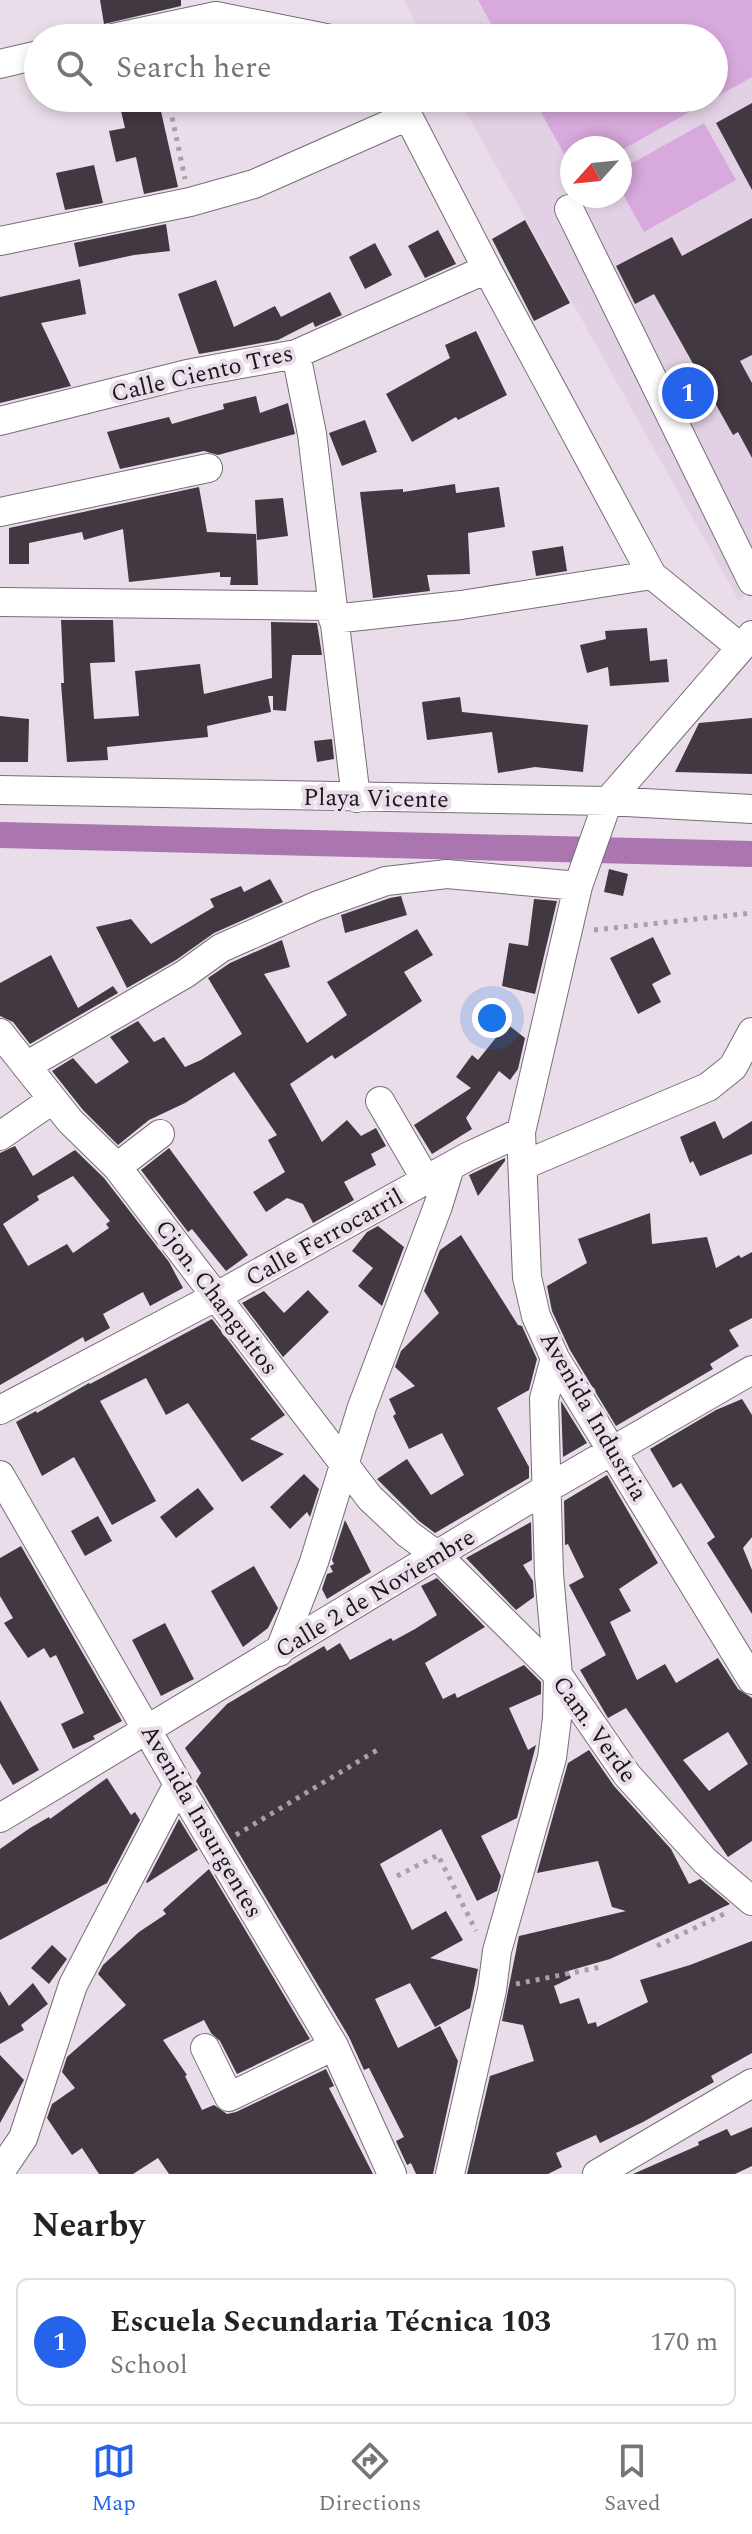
<!DOCTYPE html>
<meta charset="utf-8">
<style>
:root{--surface:#fff;--page:#f2f2f2;--text:#222;--muted:#767676;--line:#e0e0e0;--accent:#2563eb}
body{margin:0;font-family:Spectral,serif;background:var(--page);color:var(--text)}
.compass{position:absolute;left:560px;top:136px;width:72px;height:72px;border-radius:50%;background:var(--surface);box-shadow:0 4px 12px #0003;rotate:243deg}
.you{position:absolute;left:492px;top:1018px;width:28px;height:28px;margin:-20px;border:6px solid #fff;border-radius:50%;background:#1a73e8;box-shadow:0 0 0 12px #1a73e833}
.badge{display:grid;place-items:center;width:52px;height:52px;border-radius:50%;background:var(--accent);color:#fff;font-size:26px;font-weight:700}
.pin{position:absolute;translate:-50% -50%;border:4px solid #fff;box-shadow:0 2px 8px #0006}
.list{margin:0;padding:0;list-style:none}
h2{display:flex;justify-content:space-between;align-items:center;height:104px;margin:0;padding:0 32px;font-size:34px}
h2 small{font-size:26px;font-weight:400;color:var(--muted)}
.list li{display:grid;grid-template-columns:52px 1fr auto;gap:24px;align-items:center;box-sizing:border-box;height:128px;margin:0 16px 16px;padding:0 16px;border:2px solid var(--line);border-radius:12px}
.list b{display:block;font-size:30px;white-space:nowrap}
.list p{margin:0;font-size:26px;white-space:nowrap;color:var(--muted)}
.list em{font-size:26px;font-style:normal;color:var(--muted)}
.icon{flex:none;width:44px;height:44px;fill:none;stroke:currentColor;stroke-width:2;stroke-linecap:round;stroke-linejoin:round}
.map{position:relative;flex:none;width:752px;height:2174px;overflow:hidden}
.search{position:absolute;background:var(--surface);box-shadow:0 4px 12px #0003;left:24px;right:24px;top:24px;height:88px;display:flex;align-items:center;gap:20px;box-sizing:border-box;padding:0 28px;border-radius:44px;color:var(--muted);font-size:30px}
.sheet{height:248px;background:var(--surface)}
nav{display:flex;justify-content:space-around;align-items:center;box-sizing:border-box;height:112px;border-top:2px solid var(--line);background:var(--surface);font-size:22px;color:var(--muted)}
nav a{display:grid;justify-items:center;gap:4px}
nav .on{color:var(--accent)}
.map>svg:first-child{display:block}
.built{fill:#e2d1e4;fill-rule:evenodd}
.green{fill:#d8a9dc}
.lines{fill:none;stroke-linecap:round;stroke-linejoin:round}
.canal{stroke:#ab75b0;stroke-width:26}
.building{fill:#413842;fill-rule:evenodd}
.minor-casing{stroke:#776d78;stroke-width:30}
.path{stroke:#a99fa9;stroke-width:5;stroke-dasharray:4 6;stroke-linecap:butt}
.minor{stroke:#fff;stroke-width:28}
.labels{text-anchor:middle;stroke-width:8;stroke-linejoin:round;paint-order:stroke}
.street-label{font-size:24px;fill:#1b171b;stroke:#e9ddea}
</style>
<div class="map">
<svg width="752" height="2174" viewBox="0 0 752 2174">
<rect width="100%" height="100%" fill="#e9ddea"/>
<!-- built -->
<path class="built" d="M403 0H752V589L739 601 458 98H714V38H425ZM572 148H620V196H572Z"/>
<!-- green -->
<path class="green" d="M478 0H752V77L620 151V148H572V168L533 98H714V38H499Z
M704 123 736 180 644 232 620 189V170Z"/>
<g class="lines">
<!-- canal -->
<path class="canal" d="M0 835 752 854"/>
</g>
<!-- building -->
<path class="building" d="M100 0H181V6L104 24Z
M118 98H158L178 187 144 194 136 157 116 162 109 131 125 128Z
M752 103V190L716 123Z
M94 165 103 203 65 210 56 173Z
M752 218V355L740 361 752 383V458L738 432 733 435 654 294 635 304 616 266 672 237 682 256Z
M525 220 570 303 534 321 492 239Z
M166 224 170 251 134 255 79 267 74 243Z
M438 230 456 264 425 278 408 246Z
M375 243 392 275 365 289 349 257Z
M80 279 86 314 41 323 71 386 0 403V297Z
M216 280 234 327 275 306 281 317 330 292 342 315 315 327 313 322 278 340 199 354 178 294Z
M476 331 507 395 458 420 456 417 412 442 386 394 450 358 445 345Z
M256 396 260 413 288 403 295 434 218 455 204 451 120 469 107 432 169 417 172 424 224 409 223 404Z
M365 420 377 452 342 466 329 433Z
M455 484 456 493 499 487 505 527 468 533 470 574 427 575 430 591 373 598 360 492 403 489V492Z
M199 487 207 532 256 534 258 585H230L231 577H220V572L129 582 123 529 84 540 82 532 29 543V564H9V528Z
M283 498 288 536 257 540 255 500Z
M563 546 567 571 536 576 532 551Z
M61 620H113L115 662 90 663 94 719 139 716 135 671 200 664 204 694 272 678 271 622 317 623 322 655H292L286 711 273 710V696H268L271 712 207 726 208 737 107 747 108 760 67 762 61 683H64Z
M647 628 650 661 667 659 669 682 610 686 608 667 587 673 580 645 606 639 605 631Z
M460 697 462 712 588 725 583 772 535 767 498 773 492 732 427 740 422 702Z
M0 716 29 719 28 762H0Z
M752 718V774L675 772 699 723Z
M332 739 334 759 317 762 314 741Z
M609 869 628 874 623 896 604 892Z
M270 879 283 902 214 933 176 960 127 988 96 927 131 919 151 944 214 907 210 899 241 886 244 892Z
M401 896 407 915 345 933 341 915 390 898Z
M534 899 557 901 535 994 502 986 509 943 528 946Z
M417 929 433 955 404 972 422 1001 335 1059 332 1055 290 1084 322 1142 347 1120 361 1136 376 1128 386 1146 371 1154 376 1165 344 1182 354 1200 313 1223 303 1204 287 1198 266 1212 253 1192 285 1172 268 1140 277 1135 234 1072 185 1103 149 1120 118 1145 83 1110 52 1071 73 1058 96 1084 129 1062 110 1037 138 1021 154 1042 164 1037 185 1067 201 1060 242 1034 208 978 230 963 282 940 290 967 264 974 307 1043 347 1015 327 982Z
M653 937 671 974 652 984 661 1002 638 1014 610 958Z
M51 955 78 1008 113 986 118 993 30 1044 13 1022 0 1016V983Z
M507 1024 525 1038 518 1069 510 1080 499 1071 466 1118 472 1129 432 1154 414 1125 471 1088 456 1077 472 1055 478 1060Z
M715 1121 723 1139 752 1121V1154L700 1176 693 1161 690 1163 680 1137Z
M15 1146 33 1176 75 1150 104 1178 169 1262 183 1288 150 1306 143 1292 103 1314 110 1328 85 1342 83 1337 0 1385V1153ZM73 1176 110 1221 106 1224 109 1228 73 1253 67 1244 28 1266 3 1224 39 1200 37 1196Z
M169 1148 248 1255 226 1271 192 1229 188 1232 141 1170Z
M505 1158V1161L478 1196 469 1175Z
M650 1213 652 1244 707 1237 716 1268 739 1255 741 1258 752 1252V1318L729 1330 739 1346 710 1364 713 1369 616 1426 570 1350 552 1311 547 1286 587 1263 578 1239Z
M378 1226 404 1247 382 1306 358 1286 373 1268 352 1251 367 1232Z
M461 1235 518 1325 522 1326 537 1359 529 1390 497 1408 529 1467V1478L435 1533 419 1521 377 1479 407 1459 431 1495 464 1475 442 1433 409 1449 393 1416 396 1414 389 1399 415 1386 395 1367 401 1351 439 1313 424 1291 440 1250Z
M308 1290 329 1312 283 1357 242 1303 264 1291 284 1313Z
M212 1319 285 1415 250 1439 284 1454 242 1482 188 1403 166 1415 146 1378 100 1401 156 1501 112 1525 74 1457 42 1476 16 1422 36 1411 37 1413 89 1383 90 1384Z
M742 1399 752 1415V1537L743 1548 752 1570V1614L707 1543 715 1537 681 1483 673 1488 650 1449 716 1410Z
M561 1401 587 1443 563 1457Z
M304 1474 319 1489 310 1517 307 1512 290 1529 270 1507Z
M607 1475 658 1563 619 1589 631 1611 610 1622 637 1680 665 1664 676 1683 718 1658 738 1689 752 1698V1841L728 1857 626 1708 608 1718 580 1670 606 1655 569 1585 584 1577 568 1544 565 1545 564 1501ZM728 1732 748 1764 709 1791 683 1760Z
M198 1488 214 1509 176 1538 160 1517Z
M98 1516 112 1541 85 1556 71 1531Z
M345 1520 371 1572 327 1599 322 1589 327 1574 333 1572 330 1566 334 1564 332 1560Z
M531 1522 532 1560 523 1565 533 1581 534 1597 516 1610 466 1558Z
M21 1546 122 1721 93 1736 95 1739 73 1749 61 1724 84 1713 56 1655 50 1658 44 1648 28 1658 4 1623 13 1618 0 1596V1558Z
M254 1566 278 1608 268 1628 243 1647 211 1591Z
M437 1578 485 1627 425 1663 443 1699 455 1693 457 1698 524 1665 541 1682V1694L509 1708 528 1750 536 1745 517 1818 481 1836 501 1876 497 1891 477 1901 441 1829 380 1864 412 1930 446 1911 463 1940 430 1958 478 1969 470 2008 435 2027 410 1983 375 1999 398 2048 440 2026 458 2061 433 2174H416L411 2163 407 2165 396 2141 404 2137 369 2068 364 2070 349 2037 196 1781 201 1773 185 1748 227 1704 324 1646 327 1651 340 1643 350 1660 391 1638 393 1641 415 1629 437 1615 421 1586Z
M165 1623 194 1679 161 1696 132 1640Z
M0 1700 39 1770 13 1785 0 1763Z
M589 1750 614 1786 671 1849 689 1884 700 1879 730 1904 610 1959 568 1971 571 1978 554 1986 560 2004 579 1998 588 2024 596 2022 597 2027 648 2002 640 1980 690 1965 752 1941V2053L711 2076 714 2082 643 2122 600 2143 596 2135 556 2153 562 2167 548 2174H467L490 2076 534 2061 523 2025 502 2021 519 1936 626 1911 612 1907 598 1861 537 1873 568 1763Z
M107 1778 131 1815 135 1812 140 1820 107 1883 0 1940V1849L30 1828 49 1817 50 1819Z
M179 1819 198 1850 147 1883 146 1882Z
M209 1869 310 2039 237 2074 220 2041 211 2033 204 2020 163 2040 187 2075 185 2076 202 2110 214 2105 227 2114 236 2112 326 2069 334 2086 329 2088 373 2174H169L158 2158 133 2174H99L82 2148 72 2155 47 2118 52 2104 75 2088 62 2072 67 2057 126 2005 98 1974 103 1965 139 1932 166 1914 163 1910Z
M52 1945 67 1959 49 1984 31 1968Z
M33 1983 48 2004 21 2025 24 2030 0 2044V1991L9 2006Z
M0 2055 24 2080 0 2123Z
M752 2127V2166L735 2174H633L699 2145 698 2142 727 2129 731 2136Z"/>
<g class="lines">
<defs>
<path id="minor" d="M113 38 216 16 326 38
M0 64 38 55
M396 98 408 116 487 269 652 575
M569 209 752 581
M0 241 190 202 254 184 408 116
M296 354 312 434 356 798
M0 421 187 374 296 354 487 269
M0 512 208 468
M0 602 331 606
M333 619 461 605 652 575 740 647
M752 635 608 801 578 886 521 1132 527 1277 536 1316 555 1358 752 1680
M0 790 608 801 752 809
M0 1033 70 1121 117 1167 370 1498 408 1534 438 1556 558 1675 627 1775 705 1861 752 1901
M26 1066 185 974 221 948 316 906 386 881 447 874 578 886
M380 1101 426 1180
M0 1136 52 1100
M524 1165 708 1087 733 1067 752 1032
M117 1167 160 1134
M0 1410 217 1296 467 1157 521 1132
M0 1475 178 1784 334 2046 392 2174
M279 1652 314 1562 362 1407 438 1206 450 1167
M0 1818 546 1489 752 1370
M205 2048 229 2097 334 2046
M0 2172 23 2138 73 1985 178 1784
M450 2174 492 1990 497 1951 552 1758 557 1718 558 1675 549 1574 544 1399 555 1358
M597 2174 752 2083"/>
</defs>
<!-- minor casing -->
<use href="#minor" class="minor-casing"/>
<!-- path -->
<path class="path" d="M168 98 185 179
M594 930 752 913
M236 1835 379 1749
M397 1876 438 1855 476 1931
M657 1946 726 1913
M516 1984 601 1967"/>
<!-- minor -->
<use href="#minor" class="minor"/>
</g>
<g class="labels">
<!-- street labels -->
<g class="street-label">
<text transform="translate(202 373) rotate(-13)" y="8">Calle Ciento Tres</text>
<text transform="translate(376 798) rotate(1)" y="8">Playa Vicente</text>
<text transform="translate(324 1237) rotate(-29)" y="8">Calle Ferrocarril</text>
<text transform="translate(217 1297) rotate(53)" y="8">Cjon. Changuitos</text>
<text transform="translate(594 1416) rotate(60)" y="8">Avenida Industria</text>
<text transform="translate(375 1593) rotate(-31)" y="8">Calle 2 de Noviembre</text>
<text transform="translate(595 1729) rotate(54)" y="8">Cam. Verde</text>
<text transform="translate(202 1821) rotate(60)" y="8">Avenida Insurgentes</text>
</g>
</g>
</svg>
<svg class="compass" viewBox="-18 -18 36 36"><path d="M0-13l5 13h-10z" fill="#e53935"/><path d="M0 13l5-13h-10z" fill="#767676"/></svg>
<div class="you"></div>
<div class="pin badge" style="left:688px;top:393px">1</div>
<div class="search"><svg class="icon" aria-label="search" viewBox="0 0 24 24"><circle cx="10" cy="10" r="6"/><path d="M15 15l6 6"/></svg>Search here</div>
</div>
<section class="sheet">
<h2>Nearby<small></small></h2>
<ul class="list">
<li><span class="badge">1</span><div><b>Escuela Secundaria Técnica 103</b><p>School</p></div><em>170 m</em></li>
</ul>
</section>
<nav>
<a class="on"><svg class="icon" aria-label="map" viewBox="0 0 24 24"><path d="M3 6l6-2 6 2 6-2v14l-6 2-6-2-6 2zM9 4v14M15 6v14"/></svg>Map</a>
<a><svg class="icon" aria-label="directions" viewBox="0 0 24 24"><path d="M12 3l9 9-9 9-9-9zM9 14v-3h6M13 9l2 2-2 2"/></svg>Directions</a>
<a><svg class="icon" aria-label="saved" viewBox="0 0 24 24"><path d="M7 4h10v16l-5-4-5 4z"/></svg>Saved</a>
</nav>
